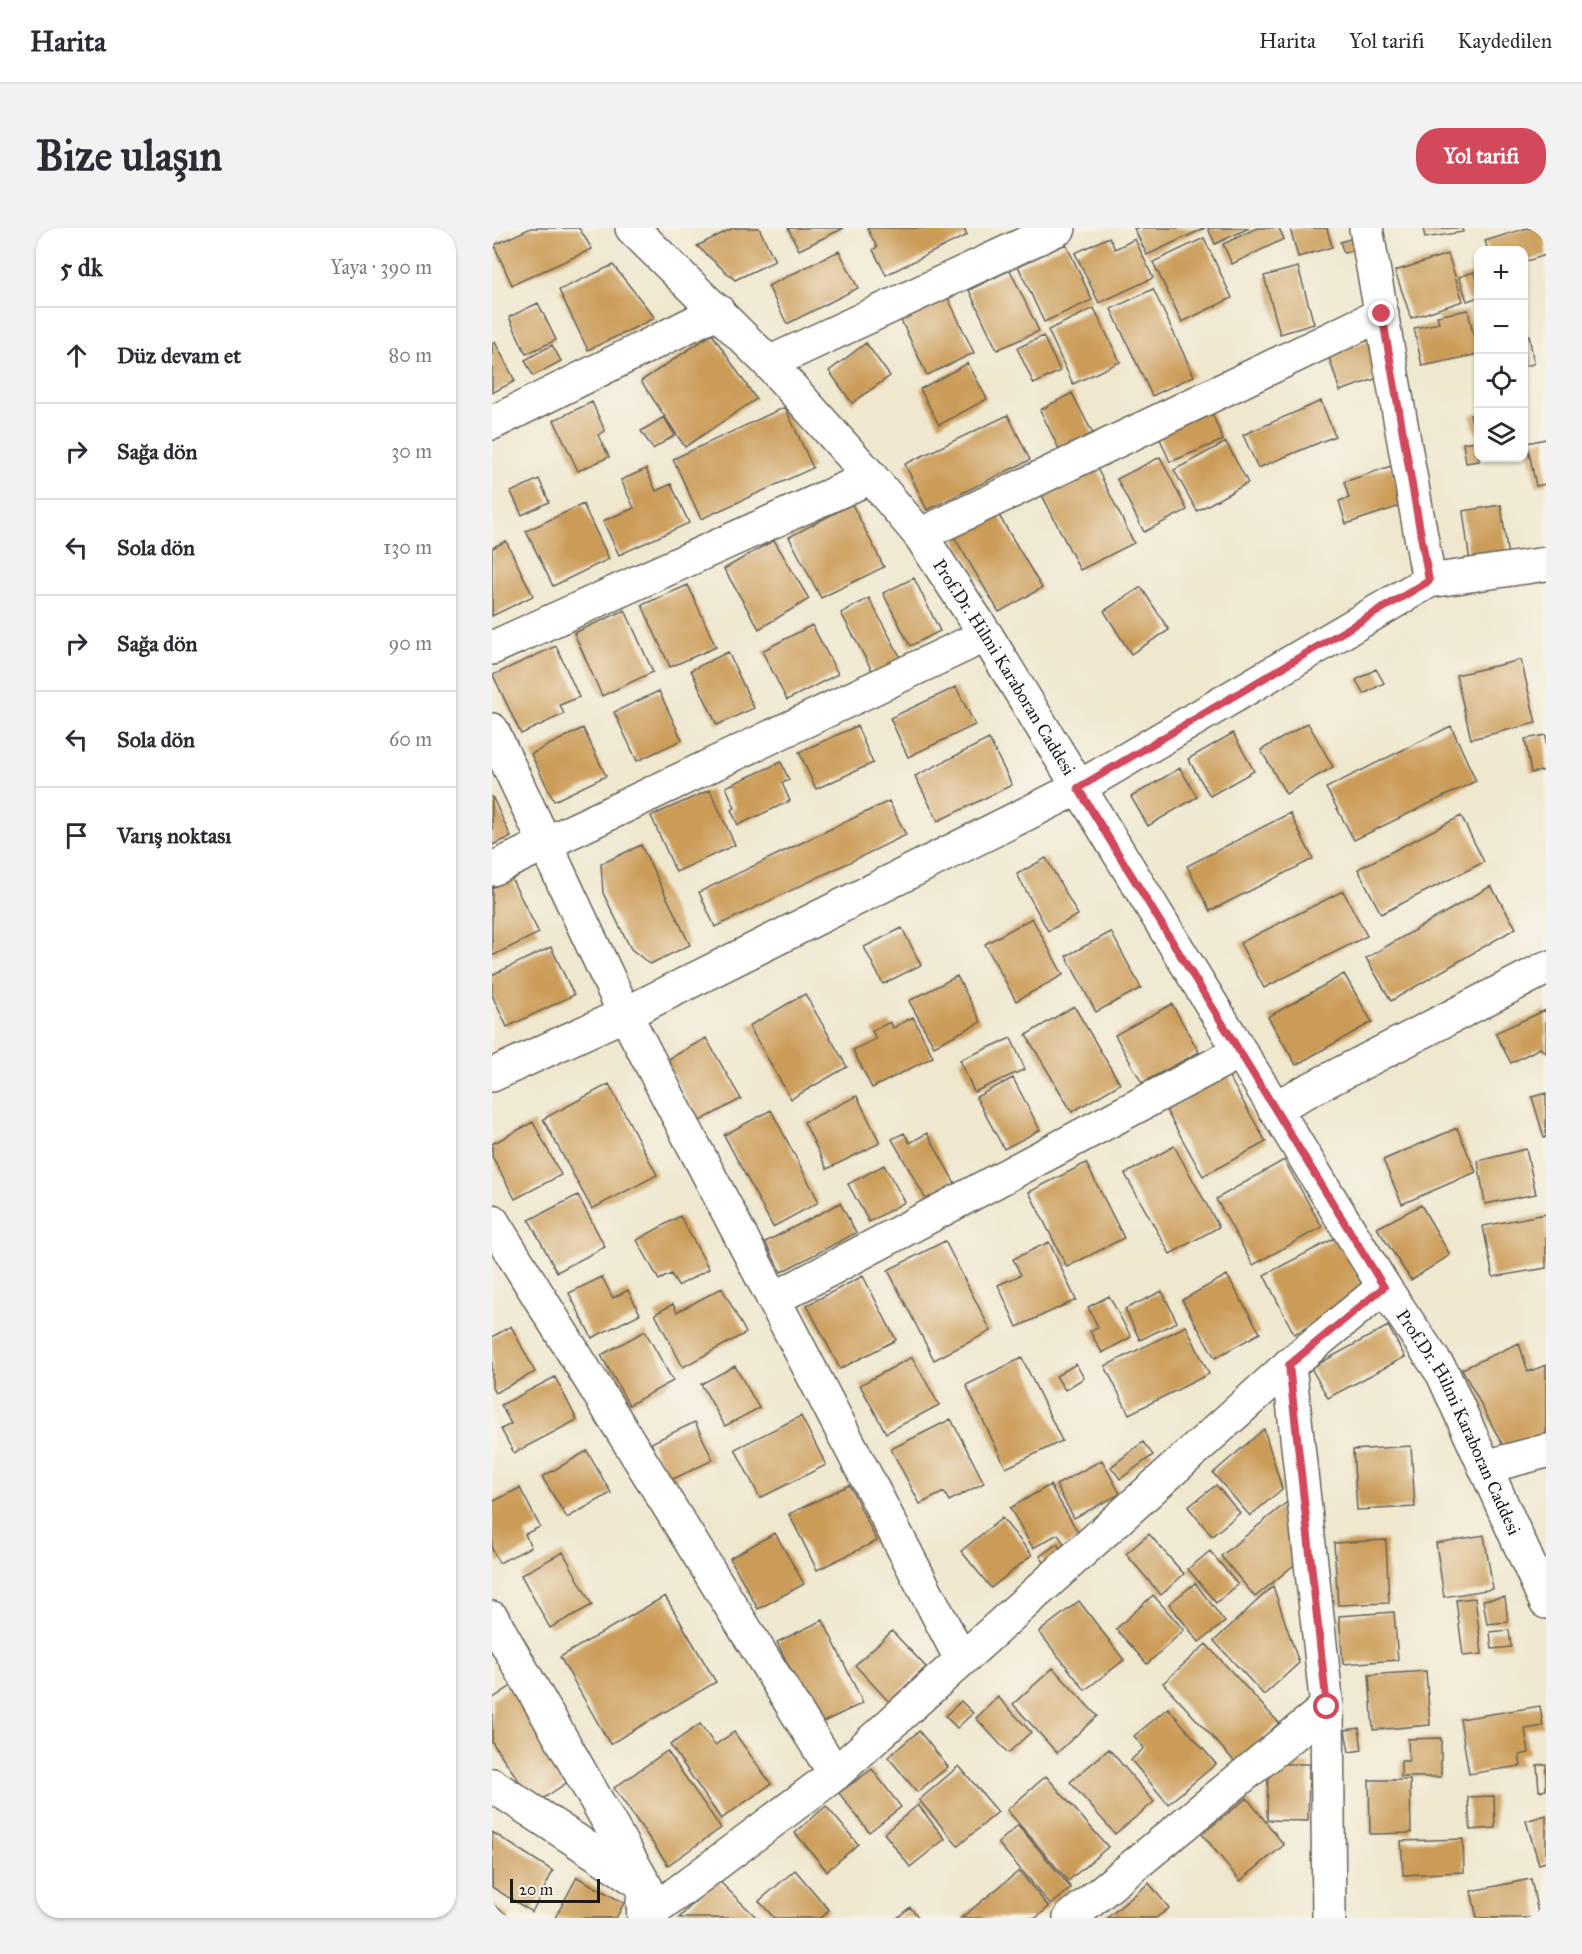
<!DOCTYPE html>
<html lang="tr">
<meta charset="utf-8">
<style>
:root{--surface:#fff;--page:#f2f2f3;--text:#2b2b33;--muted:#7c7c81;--line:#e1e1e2;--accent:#d1495b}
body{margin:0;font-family:"IM FELL Great Primer",serif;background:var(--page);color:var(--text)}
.controls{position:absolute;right:18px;top:18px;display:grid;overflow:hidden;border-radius:12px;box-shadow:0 2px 4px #0004}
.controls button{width:54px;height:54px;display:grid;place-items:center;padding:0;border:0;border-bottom:2px solid var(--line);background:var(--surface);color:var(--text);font:30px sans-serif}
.scale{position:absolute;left:18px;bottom:15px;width:90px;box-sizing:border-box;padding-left:6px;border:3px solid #1c1c1c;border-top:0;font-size:16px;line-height:21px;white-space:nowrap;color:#1c1c1c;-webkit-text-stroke:4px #f7f3e8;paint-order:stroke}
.stop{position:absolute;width:18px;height:18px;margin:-14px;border:4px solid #d1495b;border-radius:50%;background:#fff}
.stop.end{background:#d1495b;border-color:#fff;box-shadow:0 2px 6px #0008}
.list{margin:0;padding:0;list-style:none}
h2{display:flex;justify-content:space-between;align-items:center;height:78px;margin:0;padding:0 24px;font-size:26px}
h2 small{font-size:20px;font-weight:400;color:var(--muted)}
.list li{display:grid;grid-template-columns:39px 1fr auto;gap:18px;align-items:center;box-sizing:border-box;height:96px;padding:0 24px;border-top:2px solid var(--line)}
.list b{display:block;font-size:22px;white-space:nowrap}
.list em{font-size:20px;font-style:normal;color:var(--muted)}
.icon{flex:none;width:33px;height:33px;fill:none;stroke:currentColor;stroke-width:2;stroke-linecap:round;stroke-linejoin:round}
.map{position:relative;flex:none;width:1054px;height:1690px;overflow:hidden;border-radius:24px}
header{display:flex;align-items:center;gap:36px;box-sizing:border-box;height:84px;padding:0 30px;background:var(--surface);border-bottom:2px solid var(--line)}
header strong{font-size:28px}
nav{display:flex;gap:33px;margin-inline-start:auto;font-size:21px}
.intro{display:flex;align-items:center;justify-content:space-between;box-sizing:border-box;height:144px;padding:0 36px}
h1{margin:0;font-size:42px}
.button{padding:15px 27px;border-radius:24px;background:var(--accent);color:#fff;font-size:21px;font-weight:700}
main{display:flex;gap:36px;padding:0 36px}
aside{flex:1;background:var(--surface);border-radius:24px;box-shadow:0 2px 4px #0004}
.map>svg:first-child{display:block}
.building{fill:#cb9c59}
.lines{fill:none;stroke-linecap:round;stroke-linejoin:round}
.minor-casing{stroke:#66635a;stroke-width:36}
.minor{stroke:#fff;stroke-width:33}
.route{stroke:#d1495b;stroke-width:8}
.labels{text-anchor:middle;stroke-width:4.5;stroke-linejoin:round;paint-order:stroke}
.street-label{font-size:18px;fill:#1c1c1c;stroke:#f7f3e8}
</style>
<header>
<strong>Harita</strong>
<nav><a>Harita</a><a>Yol tarifi</a><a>Kaydedilen</a></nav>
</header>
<div class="intro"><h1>Bize ulaşın</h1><a class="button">Yol tarifi</a></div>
<main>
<aside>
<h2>5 dk<small>Yaya · 390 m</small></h2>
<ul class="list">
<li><svg class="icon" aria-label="ahead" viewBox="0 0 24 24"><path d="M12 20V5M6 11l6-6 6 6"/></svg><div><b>Düz devam et</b></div><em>80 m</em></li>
<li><svg class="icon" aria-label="right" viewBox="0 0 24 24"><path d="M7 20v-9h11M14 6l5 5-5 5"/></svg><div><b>Sağa dön</b></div><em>30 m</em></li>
<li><svg class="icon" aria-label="left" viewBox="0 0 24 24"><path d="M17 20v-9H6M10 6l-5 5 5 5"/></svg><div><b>Sola dön</b></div><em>130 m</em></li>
<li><svg class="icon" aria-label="right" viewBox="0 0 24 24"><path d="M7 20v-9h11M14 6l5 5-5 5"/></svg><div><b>Sağa dön</b></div><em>90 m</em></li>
<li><svg class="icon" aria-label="left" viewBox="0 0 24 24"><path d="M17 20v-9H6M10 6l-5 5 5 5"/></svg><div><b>Sola dön</b></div><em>60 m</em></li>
<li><svg class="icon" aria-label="arrive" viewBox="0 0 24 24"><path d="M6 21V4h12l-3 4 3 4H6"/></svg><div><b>Varış noktası</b></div></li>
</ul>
</aside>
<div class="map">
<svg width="1054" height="1690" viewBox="0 0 1054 1690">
<rect width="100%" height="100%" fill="#f7f3e8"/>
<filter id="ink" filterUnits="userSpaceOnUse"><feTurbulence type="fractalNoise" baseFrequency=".0167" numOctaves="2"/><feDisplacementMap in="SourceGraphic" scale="12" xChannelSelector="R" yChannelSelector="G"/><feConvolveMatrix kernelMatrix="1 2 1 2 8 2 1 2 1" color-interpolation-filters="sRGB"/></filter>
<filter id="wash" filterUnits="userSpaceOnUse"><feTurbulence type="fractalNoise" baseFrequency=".008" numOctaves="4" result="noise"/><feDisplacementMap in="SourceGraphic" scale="24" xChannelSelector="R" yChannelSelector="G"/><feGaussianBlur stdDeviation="1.35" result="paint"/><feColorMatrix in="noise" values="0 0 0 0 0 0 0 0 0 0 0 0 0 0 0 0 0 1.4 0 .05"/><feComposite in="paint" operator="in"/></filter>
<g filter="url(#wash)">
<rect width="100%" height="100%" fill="#efe7ce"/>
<g id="blocks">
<!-- building -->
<path class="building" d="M39 0H87L100 21 20 57 2 17Z
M241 0H267L283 33 243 52 205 18Z
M296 0H352L307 22Z
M375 0H472L475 7 394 47 381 22 385 19Z
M642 0H713L655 27Z
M716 0H757L723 16Z
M765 0H787L792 11 740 36 731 16Z
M798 0H835L840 19 806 29Z
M931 0H970L971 4 933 10Z
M1035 0H1054V27L1032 34V22H996L993 13Z
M868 8 871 19 852 25 848 14Z
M617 9 623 21 643 11 661 50 607 75 583 25Z
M712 10 740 70 690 94 661 34Z
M574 16 600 72 552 94 526 38Z
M347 23 366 60 295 96 276 58Z
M956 26 971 73 919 90 903 43Z
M121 37 163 90 96 122 67 62Z
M806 39 822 96 788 106 772 48Z
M518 42 547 103 505 122 477 62Z
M982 44 987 56V69L975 73 967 49Z
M661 61 702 148 660 168 619 81Z
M456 70 482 125 435 147 409 92Z
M46 75 64 112 34 126 17 89Z
M602 80 628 134 581 156 556 102Z
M976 82 981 106 986 105 987 126 930 138 922 100 947 95 945 88Z
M220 106 264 171 193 219 149 153Z
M1037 107 1042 136 1032 138V108Z
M551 108 568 143 542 156 525 120Z
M883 110 895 147 848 163 836 126Z
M3 114 23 153 0 165V116Z
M374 115 398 148 360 175 337 143Z
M60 117 69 133 41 148 33 132Z
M476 135 495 171 447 197 428 161Z
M580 165 601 206 568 223 548 182Z
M829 173 843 208 766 240 751 207Z
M100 174 113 203 106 207 117 229 86 243 62 192Z
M716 175 731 212 678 234 662 197Z
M293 179 321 240 209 291 181 231Z
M987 184V204L983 205 978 187Z
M516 187 538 232 435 282 413 236Z
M172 189 183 207 161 221 149 203Z
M1054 211V256L1044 258 1035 215Z
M985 213 987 233 974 235 971 215Z
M734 214 756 255 705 283 682 242Z
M668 229 695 282 652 304 625 251Z
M602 234 642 315 588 342 547 261Z
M899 238 911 277 854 296 847 273 857 270 852 254Z
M154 241 164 263 179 256 197 295 127 327 111 293 142 280 129 252Z
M47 251 57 274 30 287 19 264Z
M91 276 117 331 61 358 34 303Z
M360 276 392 339 329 370 297 309Z
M1009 277 1016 330 978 335 971 283Z
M502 279 550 360 507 384 459 304Z
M282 312 317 371 267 401 232 341Z
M14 313 41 368 0 388V320Z
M422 350 448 403 418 418 391 365Z
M196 357 224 419 178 439 150 377Z
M649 359 677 402 639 426 612 383Z
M377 370 411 434 383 448 349 385Z
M133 382 161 444 110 468 82 405Z
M320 397 346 446 295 472 270 423Z
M64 418 87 469 68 477 72 486 29 506 1 447Z
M236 424 262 480 225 497 199 442Z
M1029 432 1044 495 979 511 964 447Z
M884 441 892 455 872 466 864 452Z
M464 459 483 497 416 529 398 490Z
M167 463 190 512 145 533 122 484Z
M816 495 841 539 794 566 769 522Z
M365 498 381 535 324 561 307 524Z
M959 498 984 553 862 612 834 560Z
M91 500 114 548 62 573 39 526Z
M741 505 762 543 718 568 696 531Z
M1054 507V542L1039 545 1033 511Z
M497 511 520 557 446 593 423 548Z
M289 534 297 552 290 555 298 573 246 597 239 582 243 580 234 559Z
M688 540 705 569 656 598 639 569Z
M218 562 243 617 184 644 159 588Z
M0 568 19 609 0 617Z
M397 573 414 607 223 699 207 664Z
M798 585 821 631 718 683 695 638Z
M969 588 992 634 889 686 866 641Z
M149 617 198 717 158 736 139 721 111 665 109 636Z
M554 630 586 687 556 703 525 646Z
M19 650 47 705 0 728V660Z
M999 658 1024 700 899 773 874 730Z
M851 663 875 708 772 760 748 715Z
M540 690 571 747 524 773 493 716Z
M410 700 429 737 391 756 372 719Z
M619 704 649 760 604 784 574 728Z
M59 719 82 767 15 799 0 767V747Z
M852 746 880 794 804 837 776 789Z
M465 748 489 794 442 818 417 773Z
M313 766 355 839 299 871 257 798Z
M680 776 707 824 650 855 623 807Z
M582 778 628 856 580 884 534 807Z
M1054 782V825L1048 820 1019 835 1003 805Z
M421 789 441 829 380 860 361 822 384 811 380 803 398 794 401 800Z
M214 810 249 871 208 893 173 833Z
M519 810 533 841 482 864 468 832Z
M736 847 774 914 711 948 674 882Z
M521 850 548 902 512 921 484 869Z
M117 856 165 947 100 981 51 891Z
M1054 865V909L1052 910 1040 869Z
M365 868 388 915 335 941 312 894Z
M279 882 327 974 281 999 232 907Z
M41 894 69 947 23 971 0 928V916Z
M965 900 984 944 910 976 891 932Z
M412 905 418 915 435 905 464 957 435 973 400 911Z
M682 918 727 999 678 1026 633 946Z
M1034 921 1044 966 993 976 986 933Z
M792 932 830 999 761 1037 724 971Z
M594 935 632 1010 575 1039 537 964Z
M392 937 413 974 377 994 356 956Z
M86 967 113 1019 65 1044 37 992Z
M348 975 364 1005 289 1044 273 1014Z
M929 977 958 1027 919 1052 885 1000Z
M1054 986V1040L1001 1049 991 998Z
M188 988 217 1041 186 1058 179 1046 167 1052 145 1012Z
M845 1009 876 1068 802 1106 772 1047Z
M453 1013 499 1103 442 1132 396 1042Z
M557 1014 584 1072 525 1099 506 1057 529 1047 521 1031Z
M735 1047 768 1105 723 1130 690 1072Z
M371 1048 404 1112 348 1141 315 1077Z
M110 1049 121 1070 136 1062 148 1086 100 1110 77 1065Z
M230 1060 254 1105 191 1139 163 1086 181 1076 185 1084Z
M670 1063 685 1094 648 1112 633 1081Z
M617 1068 639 1109 610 1125 598 1103 606 1099 596 1079Z
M19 1098 43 1144 3 1165 0 1160V1109Z
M694 1098 717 1146 637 1186 613 1138Z
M896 1098 913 1129 836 1170 819 1140Z
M153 1103 181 1153 137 1177 109 1127Z
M1027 1115 1036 1144 1054 1137V1213L1015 1225 970 1141Z
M420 1129 447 1177 394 1205 368 1157Z
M530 1130 570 1213 514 1240 474 1157Z
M584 1136 592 1150 573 1162 564 1148Z
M243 1138 267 1180 233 1198 209 1156Z
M63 1149 85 1192 22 1225 9 1201 19 1196 9 1177Z
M309 1188 334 1237 268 1270 243 1221Z
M459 1191 492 1255 457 1273 452 1264 428 1276 399 1221Z
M203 1194 221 1232 177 1253 159 1215Z
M772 1201 790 1261 758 1288 721 1245Z
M651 1214 661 1227 628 1251 619 1239Z
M919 1218 923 1279 865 1282 861 1222Z
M95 1223 119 1265 75 1290 50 1249Z
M610 1232 628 1266 582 1290 564 1257Z
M357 1257 385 1313 325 1342 297 1286Z
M558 1257 589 1309 573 1318 566 1306 541 1320 518 1280Z
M724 1257 748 1285 720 1308 696 1279Z
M28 1260 48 1299 33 1306 39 1319 7 1335 0 1321V1274Z
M800 1270 814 1327 763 1369 729 1328Z
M510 1290 540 1327 499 1360 469 1323Z
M283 1305 312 1356 266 1381 238 1330Z
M657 1306 692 1346 669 1367 634 1326Z
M992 1307 1001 1361 952 1369 944 1315Z
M894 1312 897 1375 846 1377 842 1315Z
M565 1316 573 1328 556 1340 548 1328Z
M718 1323 746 1357 724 1375 696 1341Z
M71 1324 100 1377 58 1400 29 1347Z
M703 1355 733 1394 707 1414 677 1376Z
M781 1358 807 1435 772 1467 722 1413Z
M661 1367 692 1402 655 1436 624 1401Z
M173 1368 224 1454 118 1516 68 1429Z
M1013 1369 1016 1394 995 1396 991 1372Z
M983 1370 990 1426 971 1428 964 1372Z
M587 1373 632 1432 593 1462 547 1404Z
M902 1384 906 1432 851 1436 847 1388Z
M331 1392 371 1475 325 1497 285 1414Z
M1017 1402 1019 1419 1000 1421 998 1404Z
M400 1403 434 1439 397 1474 363 1437Z
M714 1416 787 1495 744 1535 671 1455Z
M561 1440 605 1488 565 1525 521 1476Z
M934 1443 938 1497 881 1502 877 1447Z
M21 1457 83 1549 43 1576 0 1514V1471Z
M506 1469 539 1504 516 1525 484 1490Z
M469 1473 481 1485 465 1500 453 1488Z
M1048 1478 1051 1498 1033 1501 1037 1525 1027 1527 1029 1538 977 1546 968 1491Z
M676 1480 724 1536 676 1576 639 1532 652 1520 642 1508Z
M208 1496 223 1517 242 1504 279 1556 229 1591 178 1517Z
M867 1500 870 1522 857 1524 853 1502Z
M427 1503 456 1539 425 1564 396 1529Z
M949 1510V1549H909V1533H917L916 1511Z
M617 1521 662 1574 623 1606 578 1554Z
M175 1523 229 1600 176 1637 122 1560Z
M776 1536H817L816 1593 775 1592Z
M1054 1536V1562L1047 1563 1045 1537Z
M467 1538 506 1584 466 1618 427 1572Z
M380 1541 409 1579 377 1604 347 1565Z
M554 1548 616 1619 576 1653 515 1582Z
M877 1552H918L919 1605 878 1606Z
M1002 1568 1003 1600 978 1602 976 1569Z
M755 1570 792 1617 748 1653 710 1606Z
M426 1577 453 1611 418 1639 392 1605Z
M334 1578 366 1616 335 1643 303 1605Z
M1054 1587V1634L1047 1636 1034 1593Z
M526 1597 579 1660 559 1677 506 1615Z
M0 1604 61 1643 40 1684 0 1659Z
M971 1611 972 1644 911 1647 909 1613Z
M303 1642 337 1682 328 1690H282L267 1673Z
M527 1643 557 1679 544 1690H469Z
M85 1649 132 1675 124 1690H63Z
M225 1651 265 1690H187Z
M1039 1651 1047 1690H985L979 1663Z
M657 1655 677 1680 664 1690H615Z
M0 1676 19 1690H0Z
M418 1679 427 1690H405Z"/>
</g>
</g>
<g filter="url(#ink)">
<use href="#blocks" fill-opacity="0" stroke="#66635a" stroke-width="1.5"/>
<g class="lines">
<defs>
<g id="minor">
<path id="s1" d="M140 0 277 135 379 249 428 307 494 407 892 1059 951 1146 1054 1374"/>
<path d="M874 0 937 353"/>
<path d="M277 135 567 0"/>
<path d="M0 195 226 83"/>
<path d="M428 307 890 86"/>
<path d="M0 420 379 249"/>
<path d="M0 502 133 786 469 1431"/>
<path d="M0 641 494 407"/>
<path d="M0 847 133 786 586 560 937 353 1054 336"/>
<path d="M782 880 1054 740"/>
<path d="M0 993 343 1546"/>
<path d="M282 1071 747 824"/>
<path d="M797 1137 835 1479 837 1690"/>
<path d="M993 1239 1054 1223"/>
<path d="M0 1390 154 1659 151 1673 152 1690"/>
<path d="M0 1557 149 1655"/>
<path d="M152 1690 343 1546 797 1137 892 1059"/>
<path d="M578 1690 835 1479"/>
</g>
</defs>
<!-- minor casing -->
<use href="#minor" class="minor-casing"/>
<!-- minor -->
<use href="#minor" class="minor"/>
</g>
</g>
<g class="lines" filter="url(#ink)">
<!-- route -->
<path class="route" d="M835 1479 797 1137 892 1059 586 560 937 353 890 86"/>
</g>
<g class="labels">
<!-- street labels -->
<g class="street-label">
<text dy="6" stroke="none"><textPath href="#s1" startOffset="578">Prof.Dr. Hilmi Karaboran Caddesi</textPath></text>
<text dy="6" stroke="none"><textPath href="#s1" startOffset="1460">Prof.Dr. Hilmi Karaboran Caddesi</textPath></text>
</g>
</g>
</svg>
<div class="controls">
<button>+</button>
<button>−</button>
<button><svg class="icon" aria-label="locate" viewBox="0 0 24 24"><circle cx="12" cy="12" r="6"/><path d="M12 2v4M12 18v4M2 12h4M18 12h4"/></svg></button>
<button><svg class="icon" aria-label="layers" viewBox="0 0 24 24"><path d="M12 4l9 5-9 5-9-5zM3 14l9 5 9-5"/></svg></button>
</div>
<div class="scale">20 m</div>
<div class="stop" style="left:835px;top:1479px"></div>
<div class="stop end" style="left:890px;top:86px"></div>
</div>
</main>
